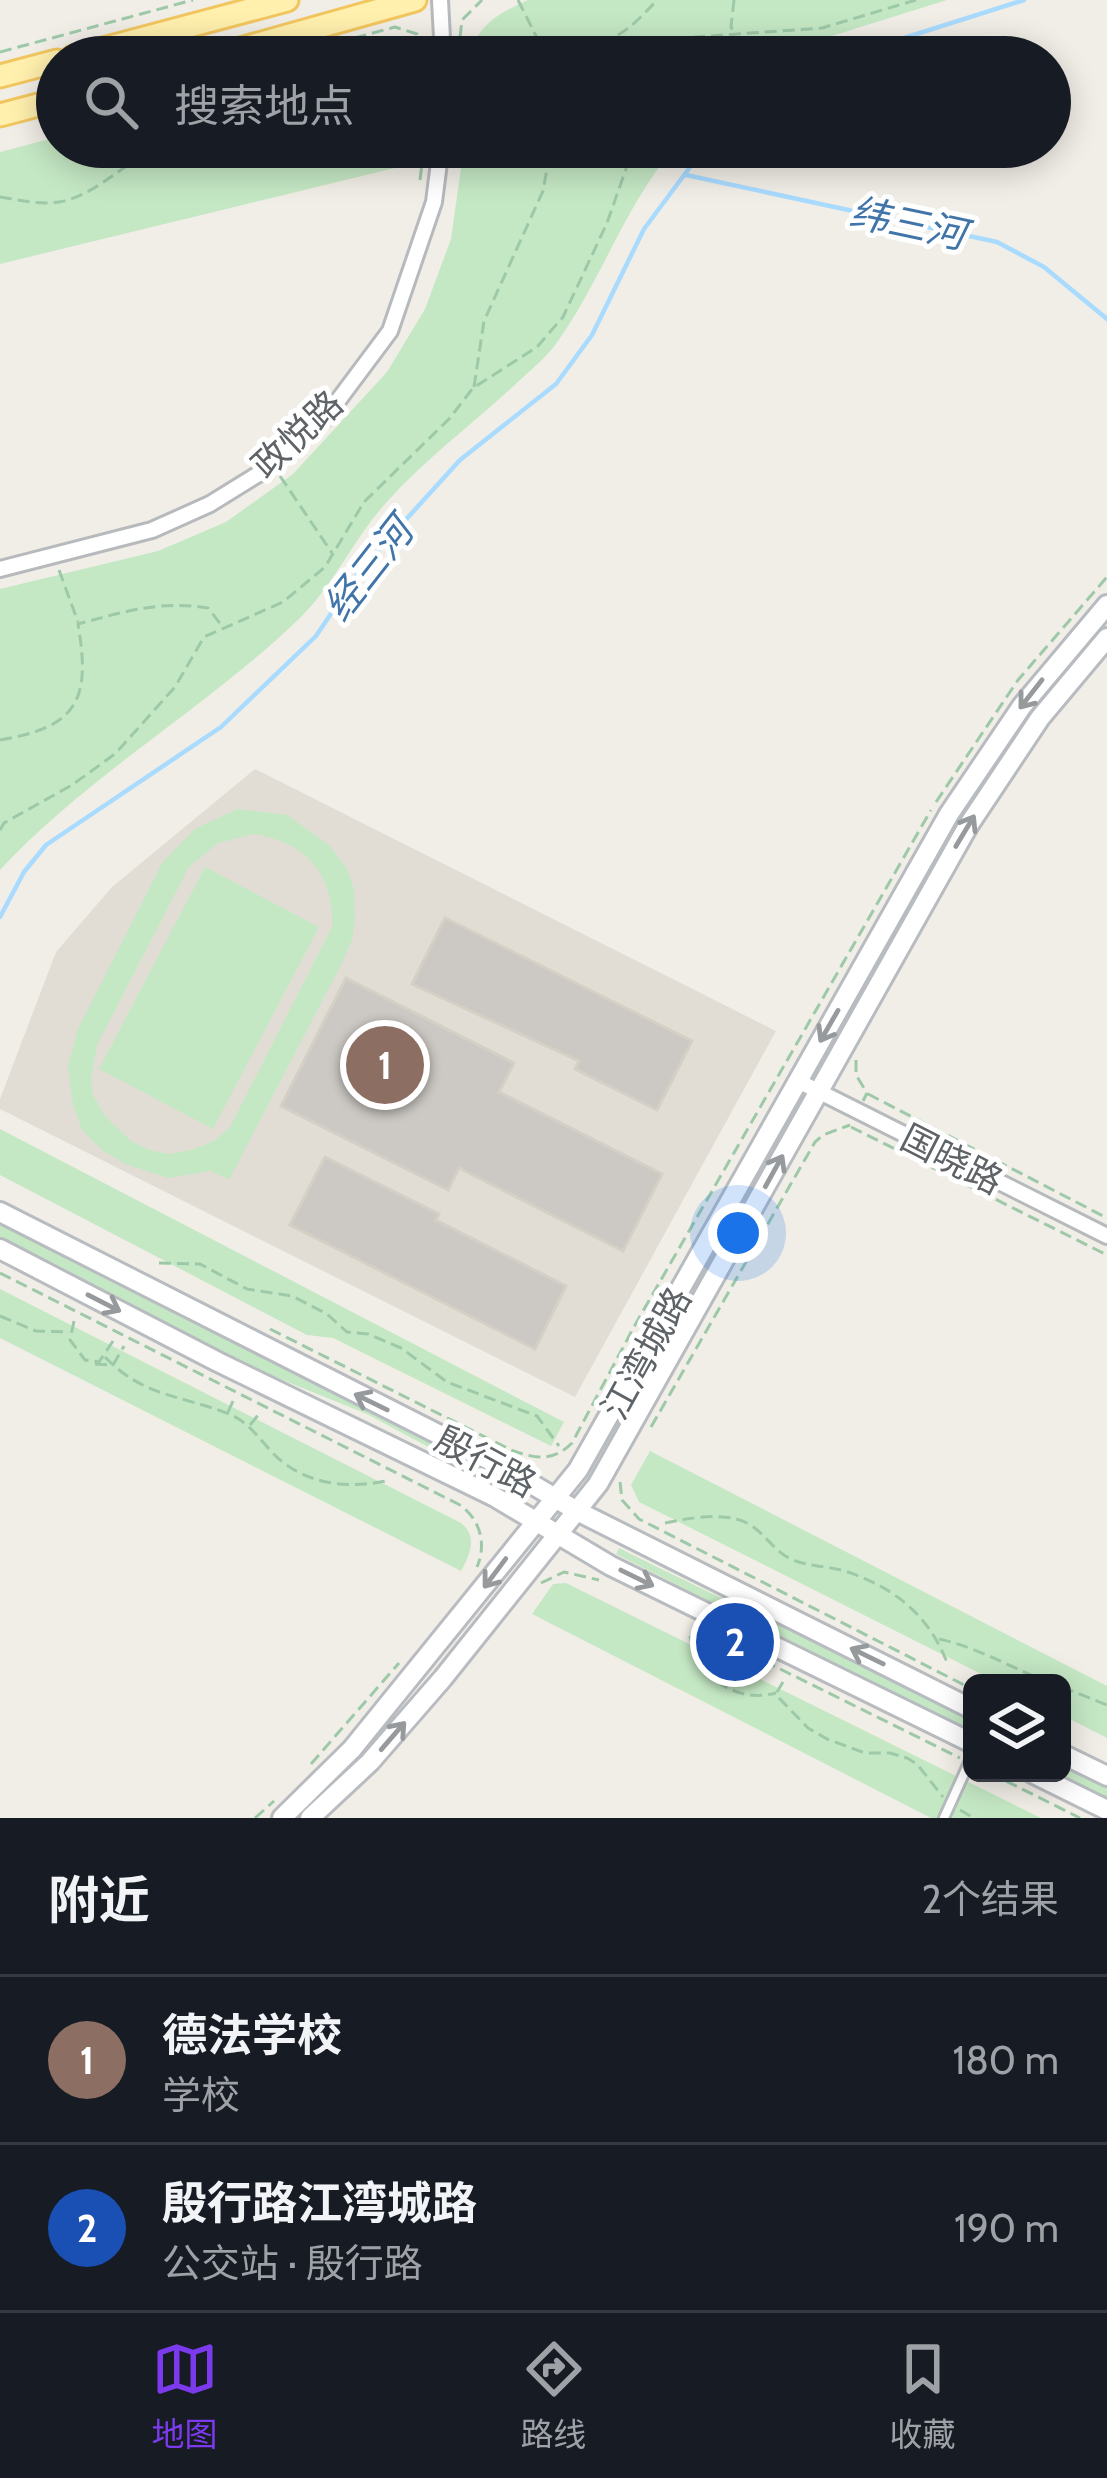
<!DOCTYPE html>
<html lang="zh">
<meta charset="utf-8">
<style>
:root{--surface:#171b24;--page:#20242c;--text:#f1f3f6;--muted:#9ea1a6;--line:#363941;--accent:#7c3aed}
body{margin:0;font-family:Cabin,"Noto Sans SC",sans-serif;background:var(--page);color:var(--text)}
.controls{position:absolute;right:36px;bottom:36px;display:grid;overflow:hidden;border-radius:18px;box-shadow:0 6px 30px #0003}
.controls button{width:108px;height:108px;display:grid;place-items:center;padding:0;border:0;border-bottom:3px solid var(--line);background:var(--surface);color:var(--text);font:60px sans-serif}
.you{position:absolute;left:738px;top:1233px;width:42px;height:42px;margin:-30px;border:9px solid #fff;border-radius:50%;background:#1a73e8;box-shadow:0 0 0 18px #1a73e833}
.badge{display:grid;place-items:center;width:78px;height:78px;border-radius:50%;background:var(--accent);color:#fff;font-size:39px;font-weight:700}
.pin{position:absolute;translate:-50% -50%;border:6px solid #fff;box-shadow:0 3px 12px #0006}
.list{margin:0;padding:0;list-style:none}
h2{display:flex;justify-content:space-between;align-items:center;height:156px;margin:0;padding:0 48px;font-size:51px}
h2 small{font-size:39px;font-weight:400;color:var(--muted)}
.list li{display:grid;grid-template-columns:78px 1fr auto;gap:36px;align-items:center;box-sizing:border-box;height:168px;padding:0 48px;border-top:3px solid var(--line)}
.list b{display:block;font-size:45px;white-space:nowrap}
.list p{margin:0;font-size:39px;white-space:nowrap;color:var(--muted)}
.list em{font-size:39px;font-style:normal;color:var(--muted)}
.icon{flex:none;width:66px;height:66px;fill:none;stroke:currentColor;stroke-width:2;stroke-linecap:round;stroke-linejoin:round}
.map{position:relative;flex:none;width:1107px;height:1818px;overflow:hidden}
.search{position:absolute;background:var(--surface);box-shadow:0 6px 30px #0003;left:36px;right:36px;top:36px;height:132px;display:flex;align-items:center;gap:30px;box-sizing:border-box;padding:0 42px;border-radius:66px;color:var(--muted);font-size:45px}
.sheet{height:492px;background:var(--surface)}
nav{display:flex;justify-content:space-around;align-items:center;box-sizing:border-box;height:168px;border-top:3px solid var(--line);background:var(--surface);font-size:33px;color:var(--muted)}
nav a{display:grid;justify-items:center;gap:6px}
nav .on{color:var(--accent)}
.map>svg:first-child{display:block}
.education{fill:#e1ddd5}
.green{fill:#c5e8c4;fill-rule:evenodd}
.lines{fill:none;stroke-linecap:round;stroke-linejoin:round}
.stream{stroke:#a9dbff;stroke-width:4.5}
.building{fill:#ccc9c4;stroke:#d5d0c5;stroke-width:3}
.lane-casing{stroke:#b7babd;stroke-width:14}
.street-casing{stroke:#b7babd;stroke-width:20}
.secondary-casing{stroke:#b8bcc0;stroke-width:24}
.primary-casing{stroke:#f2c65f;stroke-width:27}
.path{stroke:#9dc9a9;stroke-width:3;stroke-dasharray:12 6;stroke-linecap:butt}
.lane{stroke:#fff;stroke-width:8}
.street{stroke:#fff;stroke-width:14}
.secondary{stroke:#fff;stroke-width:18}
.primary{stroke:#fff0ae;stroke-width:21}
.oneway{stroke:#969a9c}
.labels{text-anchor:middle;stroke-width:10;stroke-linejoin:round;paint-order:stroke}
.street-label{font-size:36px;fill:#5e6367;stroke:#fff}
.water-label{font-size:39px;font-style:italic;fill:#4175a9;stroke:#fff}
</style>
<div class="map">
<svg width="1107" height="1818" viewBox="0 0 1107 1818">
<rect width="100%" height="100%" fill="#f1eee7"/>
<!-- education -->
<path class="education" d="M255 769 776 1031 575 1397 0 1109V1099L56 952 112 887Z"/>
<!-- green -->
<path class="green" d="M528 0H947L803 45 775 57H470C476 25 501 12 528 0Z
M57 137V147H412L411 164 0 264V152Z
M464 147H675C625 205 602 279 558 341 548 356 533 368 520 380 476 422 427 457 386 503 354 538 334 585 299 619 205 709 88 775 0 870V589L158 551 226 522 293 474 387 372 425 309 451 239Z
M237 809 287 815 329 845 347 869 354 889 355 921 352 940 342 963 229 1180 211 1171 168 1178 125 1164 103 1151 82 1130 73 1105 68 1066 77 1031 162 863 195 829ZM254 834C306 843 334 873 332 927L230 1127 214 1141 191 1150 169 1154 150 1150 131 1141 105 1116 93 1095 91 1079 97 1045 189 867 218 843Z
M205 867 319 927 213 1129 99 1069Z
M0 1129 564 1422 551 1446 333 1338 307 1335 0 1175Z
M0 1221 490 1474 486 1478 367 1414 250 1367 0 1237Z
M0 1289 461 1523C478 1536 470 1555 461 1571L0 1338Z
M650 1451 1107 1686V1738L1062 1715V1683H999L639 1502 631 1485Z
M619 1548C736 1607 855 1659 972 1719V1734L616 1554Z
M566 1583 1041 1818H931L532 1614 553 1584Z
M1062 1764 1107 1787V1797L1049 1773H1062Z"/>
<g class="lines">
<!-- stream -->
<path class="stream" d="M844 57 1024 0
M686 175 997 242 1044 267 1107 319
M0 917 24 872 46 845 221 727 316 636 361 569 460 460 556 384 592 335 644 229 705 147"/>
</g>
<!-- building -->
<path class="building" d="M445 918 692 1041 657 1110 575 1069 579 1061 412 984Z
M346 978 514 1063 499 1092 662 1174 623 1251 459 1168 448 1190 281 1106Z
M325 1157 439 1214 436 1220 566 1286 535 1349 290 1225Z"/>
<g class="lines">
<defs>
<path id="lane" d="M944 1818 972 1756"/>
<path id="street" d="M440 0 443 57
M0 569 152 530 210 504 260 473 325 418 390 331 434 202 441 147
M798 1081 1107 1236"/>
<path id="secondary" d="M0 1212 503 1467 577 1511 972 1709
M0 1249 218 1362 495 1497 611 1566 972 1743
M1062 1754 1107 1776
M1032 1773 1107 1810
M282 1818 352 1749 578 1470 949 814 1022 706 1107 605
M310 1818 370 1762 443 1678 598 1484 968 826 1040 718 1107 638"/>
<path id="primary" d="M73 57 287 0
M212 57 415 0
M0 76 57 61
M0 115 57 100"/>
</defs>
<!-- lane casing -->
<use href="#lane" class="lane-casing"/>
<!-- street casing -->
<use href="#street" class="street-casing"/>
<!-- secondary casing -->
<use href="#secondary" class="secondary-casing"/>
<!-- primary casing -->
<use href="#primary" class="primary-casing"/>
<!-- path -->
<path class="path" d="M518 0 538 40C601 45 612 50 657 0
M734 0 731 27 734 33
M538 41 541 57
M597 46 602 57
M0 52 193 0
M458 55 462 20 482 0
M285 57 395 27 417 34 425 57
M630 57 640 41 822 28 916 0
M420 180 424 147
M0 197C19 200 39 205 59 202 99 195 125 159 163 147
M474 387 484 321 543 191 551 147
M280 476 332 553
M59 570 78 622
M0 740C78 727 91 700 78 624 123 612 161 600 208 608L222 626
M936 802 1018 680 1107 577
M0 830 4 823 72 785 115 754 175 687 204 637 283 602 325 567 364 502 449 419 473 388 537 347 563 317 607 223 627 166 626 147
M856 1060V1075L867 1093 863 1101
M868 1094 1107 1218
M851 1127 1107 1255
M159 1263 200 1264 247 1289 292 1296 327 1314 347 1332 368 1334 401 1348 447 1382 537 1416 559 1446
M0 1273 460 1505C480 1519 487 1544 477 1567
M0 1316 36 1331 68 1332
M74 1321 70 1340 85 1360 99 1362 113 1341
M270 1329 511 1450C536 1459 553 1462 572 1443L635 1325 931 810
M105 1357C143 1397 181 1395 229 1414 248 1422 257 1436 270 1450 301 1485 348 1490 390 1480
M95 1364 113 1365 124 1346
M228 1412 233 1401
M250 1425 259 1414
M651 1427 815 1142 823 1135 850 1125
M620 1482 622 1500 639 1519 972 1689
M665 1523C689 1518 726 1511 749 1524 766 1534 774 1552 793 1560 810 1567 830 1566 848 1572 897 1589 930 1617 948 1665
M541 1583 564 1572 599 1580
M690 1636C698 1676 734 1704 776 1693
M939 1639C980 1648 1013 1669 1051 1683
M764 1661 960 1758
M783 1682 777 1692 779 1698 808 1728 827 1739 865 1753H890L907 1758 917 1764 943 1797
M1062 1687 1107 1705
M311 1764 399 1663
M990 1773 1080 1818
M960 1810 974 1818
M255 1818 274 1801"/>
<!-- lane -->
<use href="#lane" class="lane"/>
<!-- street -->
<use href="#street" class="street"/>
<!-- secondary -->
<use href="#secondary" class="secondary"/>
<!-- primary -->
<use href="#primary" class="primary"/>
</g>
<!-- one-way arrows -->
<defs><path id="oneway-shaft" d="M-6 0H5M1.5-3L5.5 0L1.5 3" fill="none" stroke-width="1.6" stroke-linecap="round" stroke-linejoin="round" transform="scale(3)"/></defs>
<g class="oneway">
<use href="#oneway-shaft" transform="translate(1031 694) rotate(128)"/>
<use href="#oneway-shaft" transform="translate(965 831) rotate(-59)"/>
<use href="#oneway-shaft" transform="translate(829 1026) rotate(120)"/>
<use href="#oneway-shaft" transform="translate(774 1171) rotate(-61)"/>
<use href="#oneway-shaft" transform="translate(104 1303) rotate(27)"/>
<use href="#oneway-shaft" transform="translate(371 1402) rotate(-154)"/>
<use href="#oneway-shaft" transform="translate(495 1573) rotate(127)"/>
<use href="#oneway-shaft" transform="translate(637 1578) rotate(26)"/>
<use href="#oneway-shaft" transform="translate(867 1656) rotate(-154)"/>
<use href="#oneway-shaft" transform="translate(393 1736) rotate(-49)"/>
</g>
<g class="labels">
<!-- street labels -->
<g class="street-label">
<text transform="translate(297 434) rotate(-43)" y="13">政悦路</text>
<text transform="translate(952 1159) rotate(27)" y="13">国晓路</text>
<text transform="translate(646 1353) rotate(-61)" y="13">江湾城路</text>
<text transform="translate(486 1461) rotate(28)" y="13">殷行路</text>
</g>
<!-- water labels -->
<g class="water-label">
<text transform="translate(908 223) rotate(12)" y="14">纬三河</text>
<text transform="translate(368 569) rotate(-52)" y="14">经三河</text>
</g>
</g>
</svg>
<div class="controls">
<button><svg class="icon" aria-label="layers" viewBox="0 0 24 24"><path d="M12 4l9 5-9 5-9-5zM3 14l9 5 9-5"/></svg></button>
</div>
<div class="you"></div>
<div class="pin badge" style="left:385px;top:1065px;background:#8d6e63">1</div>
<div class="pin badge" style="left:735px;top:1642px;background:#1a4fb4">2</div>
<div class="search"><svg class="icon" aria-label="search" viewBox="0 0 24 24"><circle cx="10" cy="10" r="6"/><path d="M15 15l6 6"/></svg>搜索地点</div>
</div>
<section class="sheet">
<h2>附近<small>2个结果</small></h2>
<ul class="list">
<li><span class="badge" style="background:#8d6e63">1</span><div><b>德法学校</b><p>学校</p></div><em>180 m</em></li>
<li><span class="badge" style="background:#1a4fb4">2</span><div><b>殷行路江湾城路</b><p>公交站 · 殷行路</p></div><em>190 m</em></li>
</ul>
</section>
<nav>
<a class="on"><svg class="icon" aria-label="map" viewBox="0 0 24 24"><path d="M3 6l6-2 6 2 6-2v14l-6 2-6-2-6 2zM9 4v14M15 6v14"/></svg>地图</a>
<a><svg class="icon" aria-label="directions" viewBox="0 0 24 24"><path d="M12 3l9 9-9 9-9-9zM9 14v-3h6M13 9l2 2-2 2"/></svg>路线</a>
<a><svg class="icon" aria-label="saved" viewBox="0 0 24 24"><path d="M7 4h10v16l-5-4-5 4z"/></svg>收藏</a>
</nav>
